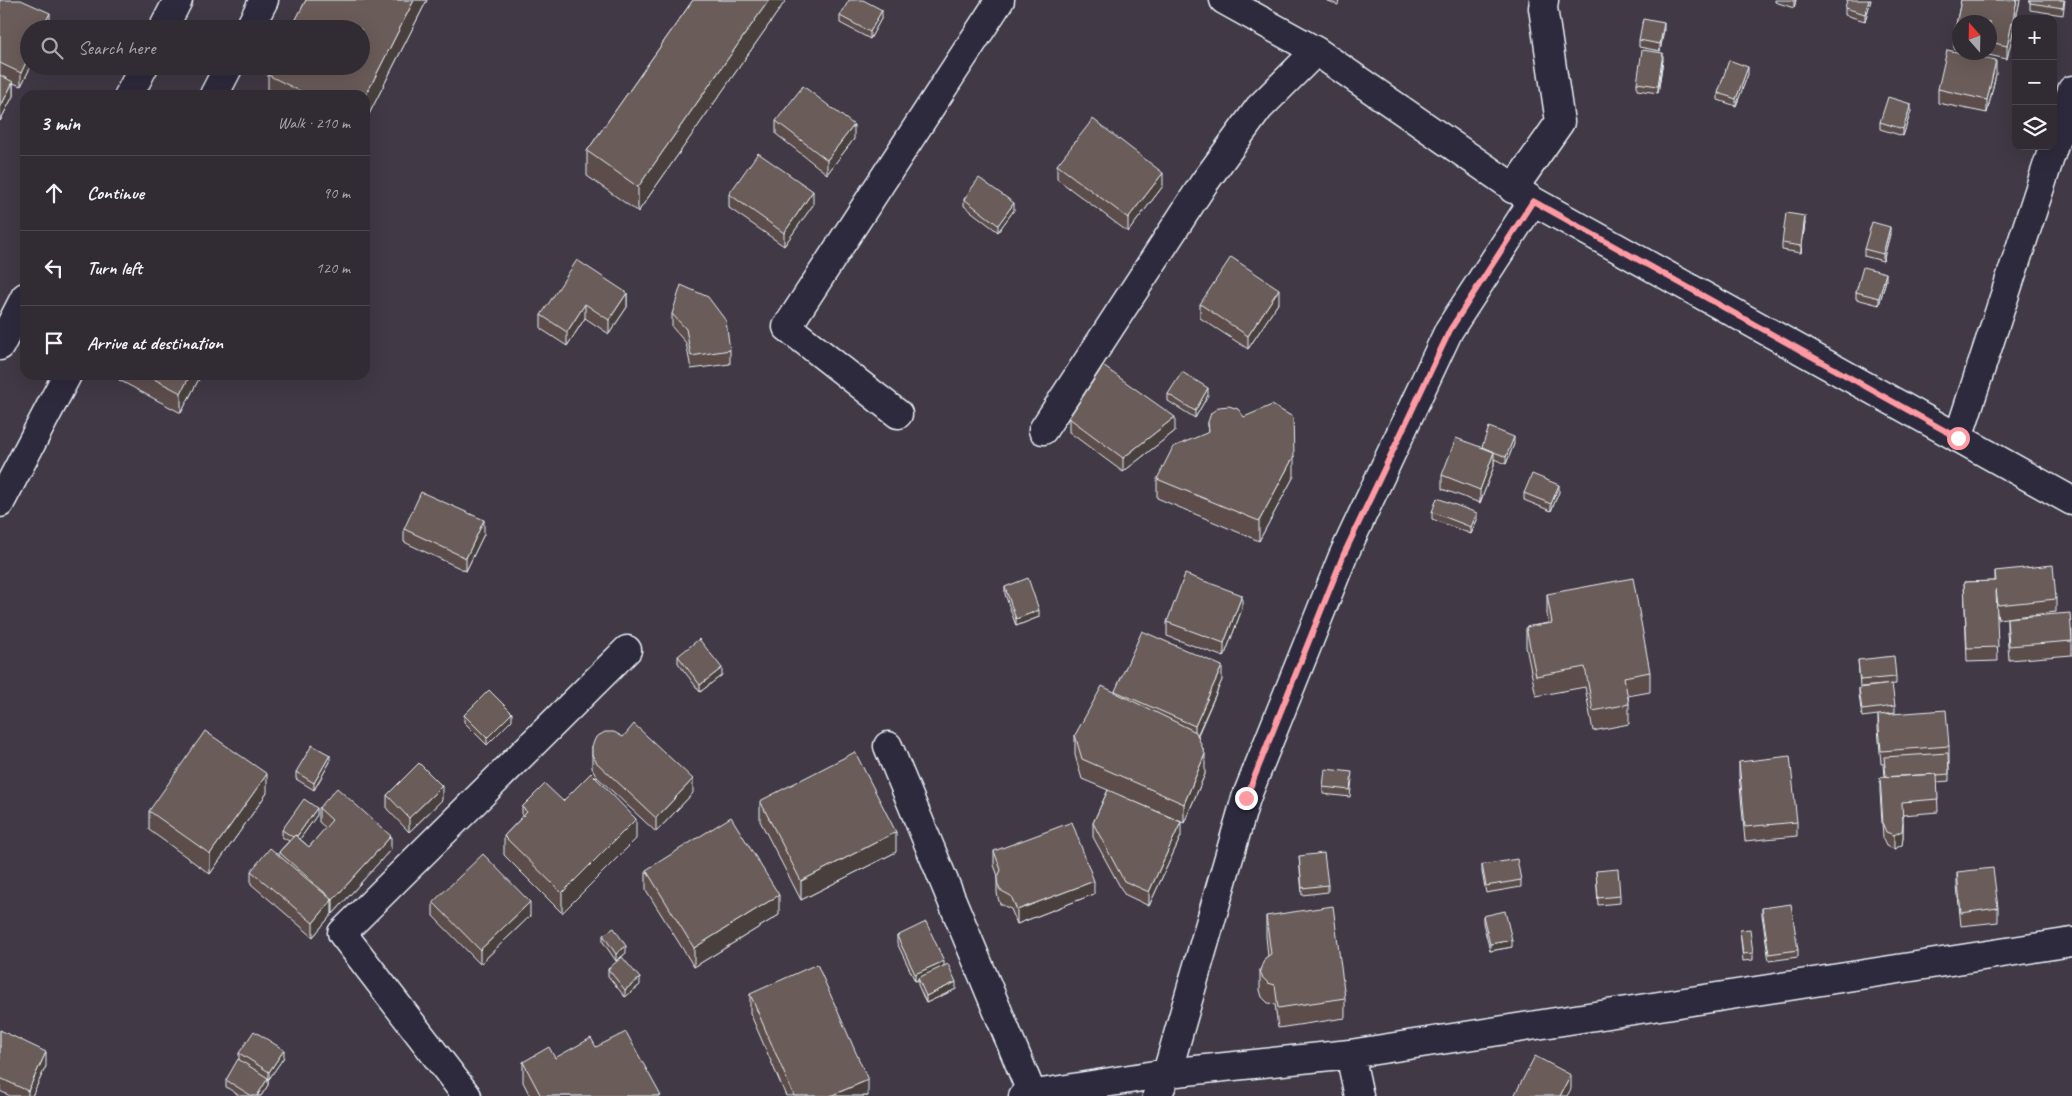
<!DOCTYPE html>
<meta charset="utf-8">
<style>
:root{--surface:#312b34;--page:#39333c;--text:#f1f3f6;--muted:#a8a7ac;--line:#4c474f}
body{margin:0;font-family:Caveat,sans-serif;background:var(--page);color:var(--text)}
.controls{position:absolute;right:15px;top:15px;display:grid;overflow:hidden;border-radius:10px;box-shadow:0 5px 20px #0002}
.controls button{width:45px;height:45px;display:grid;place-items:center;padding:0;border:0;border-bottom:1px solid var(--line);background:var(--surface);color:var(--text);font:25px sans-serif}
.compass{position:absolute;left:1952px;top:15px;width:45px;height:45px;border-radius:50%;background:var(--surface);box-shadow:0 5px 20px #0002;rotate:340deg}
.stop{position:absolute;width:15px;height:15px;margin:-11px;border:4px solid #ff9aa2;border-radius:50%;background:#fff}
.stop.end{background:#ff9aa2;border-color:#fff;box-shadow:0 1px 5px #0008}
.list{margin:0;padding:0;list-style:none}
h2{display:flex;justify-content:space-between;align-items:center;height:65px;margin:0;padding:0 20px;font-size:21px}
h2 small{font-size:16px;font-weight:400;color:var(--muted)}
.list li{display:grid;grid-template-columns:32px 1fr auto;gap:15px;align-items:center;box-sizing:border-box;height:75px;padding:0 20px;border-top:1px solid var(--line)}
.list b{display:block;font-size:19px;white-space:nowrap}
.list em{font-size:16px;font-style:normal;color:var(--muted)}
.icon{flex:none;width:28px;height:28px;fill:none;stroke:currentColor;stroke-width:2;stroke-linecap:round;stroke-linejoin:round}
.map{position:relative;flex:none;width:2072px;height:1096px;overflow:hidden}
.search{position:absolute;background:var(--surface);box-shadow:0 5px 20px #0002;left:20px;top:20px;width:350px;height:55px;display:flex;align-items:center;gap:12px;box-sizing:border-box;padding:0 18px;border-radius:28px;color:var(--muted);font-size:19px}
.panel{position:absolute;background:var(--surface);box-shadow:0 5px 20px #0002;left:20px;top:90px;width:350px;height:290px;border-radius:15px}
.map>svg:first-child{display:block}
.lines{fill:none;stroke-linecap:round;stroke-linejoin:round}
.minor-casing{stroke:#e8f1f8;stroke-width:31}
.major-casing{stroke:#e8f1f8;stroke-width:31}
.minor{stroke:#2f2a3d;stroke-width:28}
.major{stroke:#2f2a3d;stroke-width:28}
.wall{fill:#5b4e4c;stroke:#e8f1f8}
.shaded-wall{fill:#4a403e;stroke:#e8f1f8}
.building{fill:#6a5b58;stroke:#e8f1f8}
.route{stroke:#ff9aa2;stroke-width:6}
</style>
<div class="map">
<svg width="2072" height="1096" viewBox="0 0 2072 1096">
<rect width="100%" height="100%" fill="#413945"/>
<filter id="ink" filterUnits="userSpaceOnUse"><feTurbulence type="fractalNoise" baseFrequency=".02" numOctaves="2"/><feDisplacementMap in="SourceGraphic" scale="10" xChannelSelector="R" yChannelSelector="G"/><feConvolveMatrix kernelMatrix="1 2 1 2 8 2 1 2 1" color-interpolation-filters="sRGB"/></filter>
<g filter="url(#ink)">
<g class="lines">
<defs>
<path id="minor" d="M1224 0 1316 51 1533 201 2072 501
M1513 189 1560 122 1543 8 1544 0
M898 414 787 327 1000 0
M1043 430 1204 183 1259 108 1316 51
M1958 438 2072 90
M888 746 1032 1094
M1350 1054 1359 1096
M467 1096 342 933 627 650
M1023 1096 1167 1073 1350 1054 2072 942
M1157 1096 1167 1073 1246 798 1343 556 1449 330 1533 201"/>
<path id="major" d="M163 29 178 0
M249 29 264 0
M129 95 144 66
M214 95 229 66
M0 346 25 297
M0 503 67 375"/>
</defs>
<!-- minor casing -->
<use href="#minor" class="minor-casing"/>
<!-- major casing -->
<use href="#major" class="major-casing"/>
<!-- minor -->
<use href="#minor" class="minor"/>
<!-- major -->
<use href="#major" class="major"/>
</g>
<!-- wall -->
<path class="wall" d="M0 0 50 27 49 29H29V66H31L21 86 13 83V96L0 121Z
M306 0H427L365 122V95H268V75Z
M693 0H786L638 212 587 176V151Z
M1326 0H1339L1338 5Z
M1775 0H1796L1794 8 1775 2Z
M1871 0 1865 21 1845 15V8Z
M1961 0H2020L2007 59 1974 52H1990V22H1960V49L1954 48V35Z
M2030 0H2065L2063 15 2030 10Z
M840 16 882 17 870 39 840 23Z
M1664 30 1660 51 1639 47V40Z
M1663 60 1658 93 1637 90V83Z
M1748 74 1736 106 1718 100V93Z
M1996 74 1987 113 1938 103V89Z
M1911 111 1903 136 1880 129V122Z
M776 121 854 139 827 174 776 134Z
M1057 165 1163 186 1128 232 1057 179Z
M729 194 813 205 784 246 729 208Z
M964 199 1014 210 998 232 964 206Z
M1805 223 1801 253 1782 250V243Z
M1890 234 1883 261 1864 256V249Z
M1886 280 1879 305 1856 299V292Z
M627 293V307L609 334 585 318 567 346 541 329V315Z
M1279 302 1248 349 1200 318V304Z
M672 314 730 350V364L691 369 686 343 672 327Z
M119 375H201L181 413 119 380Z
M1168 394 1208 395 1195 418 1168 401Z
M1069 418 1175 431 1123 472 1069 432Z
M1208 422 1294 476 1259 541 1157 498V479L1208 433Z
M1514 444 1506 464 1494 459V466L1480 503 1442 489V475L1482 447Z
M1559 492 1551 511 1524 500V493Z
M1432 512 1477 520 1471 534 1432 519Z
M404 529 484 534 466 571 404 542Z
M1995 571 2056 599V612L1998 619 1996 608 1998 661 1967 662 1964 582 1995 581Z
M1005 587 1039 617 1016 626 1005 594Z
M1547 594 1650 672V692L1628 696 1629 704V724L1593 731 1585 687 1536 696 1526 647V627L1548 623 1547 614Z
M1242 609 1224 657 1167 636V622Z
M2007 618 2072 630V655L2009 660 2007 632Z
M678 656 722 675 700 692 678 663Z
M1858 660 1896 677V684L1860 687Z
M1222 680 1198 735 1205 774 1184 823 1121 796 1181 836 1149 906 1124 894 1093 837V823L1108 790 1082 779 1075 755V735L1115 692V691Z
M1859 688 1895 706V713L1880 715 1949 746V781L1937 782 1938 812 1903 815V837L1902 845 1894 849 1886 846 1883 838 1880 791V777H1885L1884 764H1881L1878 728V715L1862 717 1859 695Z
M464 715 512 720 487 745 464 722Z
M592 746 693 793 656 832 597 777 592 768Z
M330 762 314 790 296 779V772Z
M1739 762 1797 822V836L1745 841 1739 775Z
M1352 779 1350 797 1323 794V787Z
M267 793 210 874 149 830V811Z
M387 795 442 800 409 832 387 809Z
M760 801 896 852 801 900 760 821Z
M522 807 636 839 562 913 504 855V836L522 817Z
M319 808 391 849 333 914 332 912V914L313 937 251 884V871L279 856V852L289 841 282 837V830L317 815 300 839 309 847 326 828 319 822Z
M994 851 1094 894 1017 924 1011 909 1000 904 998 898 997 893V879L998 876 994 865Z
M1299 856 1328 885V892L1302 895Z
M1482 865 1521 880V887L1486 893 1482 872Z
M646 870 779 915 694 967 646 890Z
M1596 871 1620 896V903L1598 905Z
M1957 872 1998 908V922L1961 926 1957 886Z
M433 902 530 916 480 964 433 916Z
M1762 908 1798 950V957L1769 961 1762 915Z
M1266 916 1345 998V1018L1278 1028 1275 1004 1268 1003 1262 997 1260 990V970L1268 956 1266 936Z
M1483 916 1512 947 1490 951 1483 923Z
M1740 930 1753 953V960L1743 961Z
M603 935 626 953 616 961 603 942Z
M897 936 944 966 956 989 926 1003 918 985V980L915 981 897 943Z
M608 969 640 985 625 997 608 976Z
M750 994 868 1096H786L750 1013Z
M0 1030 46 1066 32 1096H10L0 1091Z
M596 1047 661 1096H530L523 1082V1062L555 1058Z
M239 1053 284 1057 269 1079H268V1085L261 1096H240L226 1087V1080L239 1060Z"/>
<!-- shaded-wall -->
<path class="shaded-wall" d="M414 0H427L365 122V97Z
M769 0H786L638 212V187Z
M1794 0H1796L1794 8Z
M1869 0H1871L1865 21V14Z
M2017 0H2020L2007 59V46Z
M882 10V17L870 39V32Z
M50 13V27L49 29H42Z
M1664 23V30L1660 51V44Z
M1663 53V60L1658 93V86Z
M29 56V66H31L21 86V73Z
M1996 60V74L1987 113V100Z
M1748 67V74L1736 106V99Z
M13 82V96L0 121V108Z
M1911 104V111L1903 136V129Z
M854 125V139L827 174V160Z
M1163 173V186L1128 232V218Z
M813 191V205L784 246V233Z
M1014 203V210L998 232V225Z
M1805 216V223L1801 253V246Z
M1890 227V234L1883 261V254Z
M1886 273V280L1879 305V298Z
M1279 289V302L1248 349V336Z
M627 293V307L609 334V320Z
M585 304V318L567 346V332Z
M190 375H201L181 413V393Z
M1208 388V395L1195 418V411Z
M1175 417V431L1123 472V458Z
M1514 437V444L1506 464V457Z
M1494 452V466L1480 503V490Z
M1294 456V476L1259 541V521Z
M1559 485V492L1551 511V504Z
M1477 513V520L1471 534V527Z
M484 520V534L466 571V558Z
M1242 595V609L1224 657V643Z
M1039 610V617L1016 626V619Z
M1222 666V680L1195 740V726Z
M722 668V675L700 692V685Z
M512 713V720L487 745V738Z
M1205 754V774L1184 823V804Z
M330 755V762L314 790V783Z
M267 774V793L210 874V854Z
M693 779V793L656 832V818Z
M442 786V800L409 832V818Z
M317 808V815L295 846V839Z
M636 819V839L562 913V893Z
M1181 822V836L1149 906V892Z
M1903 823V837L1902 845 1894 849V835Z
M896 832V852L801 900V881Z
M391 836V849L333 914V900Z
M1094 881V894L1017 924V910Z
M779 895V915L694 967V948Z
M332 900V914L313 937V923Z
M530 902V916L480 964V950Z
M1512 940V947L1490 951V944Z
M626 946V953L616 961V954Z
M944 961V968L918 978V980L915 981V974Z
M640 978V985L625 997V990Z
M956 982V989L926 1003V996Z
M284 1050V1057L269 1079V1072Z
M46 1052V1066L32 1096H28V1091Z
M1571 1075V1089L1567 1096H1560Z
M268 1078V1085L261 1096H257Z
M868 1080V1096H830Z"/>
<!-- building -->
<path class="building" d="M0 0H21L50 13 42 29H29V56L21 73 0 63Z
M306 0H414L365 97V95H308L268 75 272 66H361V29H291Z
M693 0H769L638 187 587 151Z
M849 0H863L882 10 870 32 840 16Z
M1847 0H1869L1865 14 1845 8Z
M1961 0H2017L2007 46 1990 42V22H1960V36L1954 35Z
M2030 0H2064L2063 8 2030 3Z
M1643 19 1664 23 1660 44 1639 40Z
M1642 50 1663 53 1658 86 1637 83Z
M1947 50 1996 60 1987 100 1938 89Z
M1729 60 1748 67 1736 99 1718 93Z
M0 75 13 82 0 108Z
M803 86 854 125 827 160 776 121Z
M1888 97 1911 104 1903 129 1880 122Z
M1093 119 1163 173 1128 218 1057 165Z
M758 153 813 191 784 233 729 194Z
M979 178 1014 203 998 225 964 199Z
M1786 213 1805 216 1801 246 1782 243Z
M1872 222 1890 227 1883 254 1864 249Z
M1231 257 1279 289 1248 336 1200 304Z
M577 260 627 293 609 320 585 304 567 332 541 315Z
M1863 267 1886 273 1879 298 1856 292Z
M681 285 708 297 726 321 730 350 691 356 686 329 672 314Z
M1103 366 1175 417 1123 458 1069 418Z
M1182 372 1208 388 1195 411 1168 394Z
M146 375H190L181 393Z
M1272 405 1293 417 1294 456 1259 521 1157 479 1173 447 1209 432 1208 422 1211 413 1219 407 1229 406 1238 409 1244 417Z
M1489 427 1514 437 1506 457 1482 447Z
M1456 438 1494 452 1480 490 1442 475Z
M1532 474 1559 485 1551 504 1524 493Z
M421 492 484 520 466 558 404 529Z
M1437 498 1477 513 1471 527 1432 512Z
M2053 565 2056 599 1998 605 1996 589 1998 647 1967 648 1964 582 1996 581 1995 571Z
M1185 574 1242 595 1224 643 1167 622Z
M1028 578 1039 610 1016 619 1005 587Z
M1633 578 1650 672 1624 677 1629 704 1593 711 1585 667 1536 676 1526 627 1552 623 1547 594Z
M2070 613 2072 641 2009 646 2007 618Z
M1142 631 1222 666 1195 726 1115 691Z
M699 639 722 668 700 685 678 656Z
M1894 656 1896 677 1860 680 1858 660Z
M1892 684 1895 706 1862 710 1859 688Z
M1102 686 1196 732 1205 754 1184 804 1082 759 1075 735Z
M489 690 512 713 487 738 464 715Z
M1946 710 1949 746 1881 751 1878 715Z
M634 724 693 779 656 818 597 763 592 755V746L596 737 605 732H614L623 737Z
M205 731 267 774 210 854 149 811Z
M312 745 330 755 314 783 296 772Z
M855 752 896 832 801 881 760 801Z
M1948 753 1949 774 1937 775V774L1886 777 1884 757Z
M1790 756 1797 822 1745 827 1739 762Z
M419 763 442 786 409 818 387 795Z
M1325 769 1352 772 1350 790 1323 787Z
M591 773 636 819 562 893 504 836 527 812 522 807 545 784 563 801Z
M1937 774 1938 799 1902 802 1903 823 1902 831 1894 835 1886 832 1883 825 1880 777Z
M337 788 391 836 333 900 279 852 295 835 309 847 332 820 319 808Z
M1108 790 1181 822 1149 892 1124 881 1093 823Z
M304 799 317 808 297 836 295 835 293 837 282 830Z
M731 817 779 895 694 948 646 870Z
M1072 822 1094 881 1017 910 1011 896 1000 890 998 885 997 879 1001 870 994 851Z
M270 848 332 900 313 923 251 871Z
M1324 853 1328 885 1302 888 1299 856Z
M483 854 530 902 480 950 433 902Z
M1517 859 1521 880 1486 886 1482 865Z
M1993 868 1998 908 1961 913 1957 872Z
M1618 869 1620 896 1598 898 1596 871Z
M1791 904 1798 950 1769 954 1762 908Z
M1333 906 1345 998 1278 1008 1275 985 1268 983 1262 977 1260 970 1265 958 1271 954 1266 916Z
M1505 911 1512 940 1490 944 1483 916Z
M926 922 944 961 915 974 897 936Z
M614 928 626 946 616 954 603 935Z
M1750 929 1753 953 1743 954 1740 930Z
M622 957 640 978 625 990 608 969Z
M817 964 868 1080 830 1096H794L750 994Z
M948 964 956 982 926 996 918 978Z
M0 1030 46 1052 28 1091 0 1078Z
M254 1031 284 1050 269 1072 239 1053Z
M626 1032 661 1096H541L523 1062 549 1047 555 1058 591 1038 596 1047Z
M1535 1056 1571 1075 1560 1096H1514Z
M238 1059 268 1078 257 1096H252L226 1080Z"/>
</g>
<g class="lines" filter="url(#ink)">
<!-- route -->
<path class="route" d="M1246 798 1343 556 1450 330 1533 201 1958 438"/>
</g>
</svg>
<div class="controls">
<button>+</button>
<button>−</button>
<button><svg class="icon" aria-label="layers" viewBox="0 0 24 24"><path d="M12 4l9 5-9 5-9-5zM3 14l9 5 9-5"/></svg></button>
</div>
<svg class="compass" viewBox="-18 -18 36 36"><path d="M0-13l5 13h-10z" fill="#e53935"/><path d="M0 13l5-13h-10z" fill="#a8a7ac"/></svg>
<div class="stop" style="left:1958px;top:438px"></div>
<div class="stop end" style="left:1246px;top:798px"></div>
<div class="search"><svg class="icon" aria-label="search" viewBox="0 0 24 24"><circle cx="10" cy="10" r="6"/><path d="M15 15l6 6"/></svg>Search here</div>
<section class="panel">
<h2>3 min<small>Walk · 210 m</small></h2>
<ul class="list">
<li><svg class="icon" aria-label="ahead" viewBox="0 0 24 24"><path d="M12 20V5M6 11l6-6 6 6"/></svg><div><b>Continue</b></div><em>90 m</em></li>
<li><svg class="icon" aria-label="left" viewBox="0 0 24 24"><path d="M17 20v-9H6M10 6l-5 5 5 5"/></svg><div><b>Turn left</b></div><em>120 m</em></li>
<li><svg class="icon" aria-label="arrive" viewBox="0 0 24 24"><path d="M6 21V4h12l-3 4 3 4H6"/></svg><div><b>Arrive at destination</b></div></li>
</ul>
</section>
</div>
